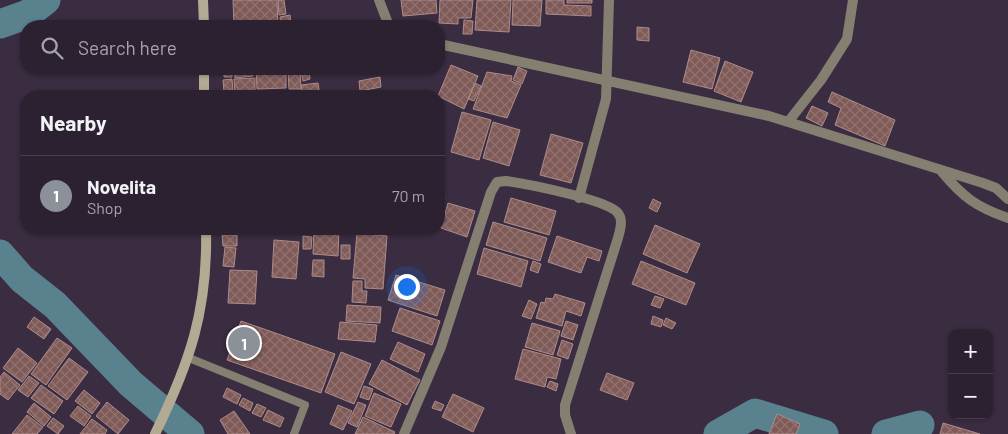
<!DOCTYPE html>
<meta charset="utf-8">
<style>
:root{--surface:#2c2131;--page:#342939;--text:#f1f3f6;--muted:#a6a3ab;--line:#483e4d;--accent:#8c9099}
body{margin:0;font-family:Barlow,sans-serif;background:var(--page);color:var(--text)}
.controls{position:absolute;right:15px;bottom:15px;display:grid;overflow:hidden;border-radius:10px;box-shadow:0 1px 4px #0004}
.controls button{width:45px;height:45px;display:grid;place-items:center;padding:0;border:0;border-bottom:1px solid var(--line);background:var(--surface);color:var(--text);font:25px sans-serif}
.you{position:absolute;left:406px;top:286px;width:18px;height:18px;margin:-12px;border:4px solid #fff;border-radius:50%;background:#1a73e8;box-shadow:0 0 0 8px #1a73e833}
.badge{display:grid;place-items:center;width:32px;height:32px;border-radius:50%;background:var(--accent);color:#fff;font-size:16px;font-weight:700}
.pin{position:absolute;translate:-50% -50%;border:2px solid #fff;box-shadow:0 1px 5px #0006}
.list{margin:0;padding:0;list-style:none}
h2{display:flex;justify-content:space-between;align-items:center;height:65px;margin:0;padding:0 20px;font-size:21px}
h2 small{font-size:16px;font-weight:400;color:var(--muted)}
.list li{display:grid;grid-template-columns:32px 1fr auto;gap:15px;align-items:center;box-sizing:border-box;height:80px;padding:0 20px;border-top:1px solid var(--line)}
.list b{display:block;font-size:19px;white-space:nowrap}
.list p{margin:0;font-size:16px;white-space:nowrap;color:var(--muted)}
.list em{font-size:16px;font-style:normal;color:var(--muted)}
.icon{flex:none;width:28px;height:28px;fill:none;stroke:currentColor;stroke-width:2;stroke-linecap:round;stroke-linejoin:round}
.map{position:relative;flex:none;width:1008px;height:434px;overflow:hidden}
.search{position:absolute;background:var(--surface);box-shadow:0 1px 4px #0004;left:20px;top:20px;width:425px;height:55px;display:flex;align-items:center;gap:12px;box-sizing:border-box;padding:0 18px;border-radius:20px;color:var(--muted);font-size:19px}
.panel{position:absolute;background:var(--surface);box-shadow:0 1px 4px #0004;left:20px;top:90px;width:425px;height:145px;border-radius:20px}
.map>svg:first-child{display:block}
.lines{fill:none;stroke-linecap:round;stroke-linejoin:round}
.river{stroke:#59828e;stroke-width:29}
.building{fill:url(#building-cross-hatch);stroke:#ad8c8a}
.lane{stroke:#847f70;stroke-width:8}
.street{stroke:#847f70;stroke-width:10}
.secondary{stroke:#b2aa93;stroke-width:10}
</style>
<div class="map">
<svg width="1008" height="434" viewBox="0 0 1008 434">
<defs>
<pattern id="building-cross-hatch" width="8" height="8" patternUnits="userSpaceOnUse" patternTransform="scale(1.25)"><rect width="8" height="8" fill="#7f5a57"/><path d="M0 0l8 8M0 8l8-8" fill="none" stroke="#917270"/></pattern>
</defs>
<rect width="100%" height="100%" fill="#3a2c41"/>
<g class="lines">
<!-- river -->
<path class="river" d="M0 24 28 14 46 0
M0 254 22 279 55 305 131 384 190 434
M718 434 755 413 824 434
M886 434 920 425"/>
</g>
<!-- building -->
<path class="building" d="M233 0H277L278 26H234Z
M278 0H284L286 14 279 15Z
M401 0H436L437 13 403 16Z
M440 0H473L471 18H458V24L439 23Z
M477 0H511L509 32 475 30Z
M513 0H542L540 26 512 25Z
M546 0H564V5L591 6V16L546 14Z
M567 0H592V3H567Z
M290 15 291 25 281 26 280 17Z
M464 20 473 21 472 34H463Z
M637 27 649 28V41L637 40Z
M691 50 720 58 712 89 683 82Z
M725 61 753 72 741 102 714 91Z
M451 65 478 76 464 109 438 96Z
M518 67 527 71 522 84 513 80Z
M224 69H232V77H224Z
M234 69H252L253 76 235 78Z
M256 69H286V88L257 89Z
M288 69H300L301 89H289Z
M309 71 310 79 303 81 301 72Z
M487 72 512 76 511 81 521 85 507 118 473 109Z
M380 77 381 87 360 91 359 81Z
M255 78V92L235 93 234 79Z
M232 79 233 91 224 92 223 80Z
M318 83 320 96H303L301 85Z
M475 83 481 86 474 101 468 99Z
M832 92 895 120 885 146 835 125 841 108 828 102Z
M812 106 828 113 822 126 806 118Z
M462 112 491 120 479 160 451 152Z
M493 122 520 130 509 166 483 158Z
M551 134 583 143 571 183 540 175Z
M439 196 445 198 439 216Z
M511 198 556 211 549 235 504 222Z
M653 199 661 203 657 212 649 208Z
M448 203 475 211 467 237 441 228Z
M493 222 547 238 540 261 486 245Z
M655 225 700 244 687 273 643 254Z
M223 229H237L238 233H223Z
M314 229H339L338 256 313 254Z
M357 233 387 236 383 289 365 288V279L353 278Z
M222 235H237V246H223Z
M303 236 312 237 311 249H303Z
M557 236 602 251 599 261 587 257 581 273 548 262Z
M274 240 299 242 296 279 272 277Z
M341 245H350V259H341Z
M225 247 236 248 234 267 223 266Z
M484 248 528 261 521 287 477 274Z
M313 260H324V277L312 276Z
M533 261 541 264 538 273 530 270Z
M641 261 695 283 686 305 632 284Z
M230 270 257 271 255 304 228 303Z
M396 275 445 290 437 316 388 300Z
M353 281H362V291H367L366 303 352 302Z
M555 294 585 303 581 316 566 311 562 326 536 318 541 302 545 303 546 298 553 299Z
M655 296 664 299 660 308 651 305Z
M529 300 537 304 531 319 522 316Z
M347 305 381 307 380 323 346 321Z
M400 308 440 321 432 345 392 331Z
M653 316 663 320 661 327 651 324Z
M34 317 51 329 44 339 27 327Z
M666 318 676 323 672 329 663 325Z
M241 321 335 354 321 393 227 360Z
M566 321 578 325 573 340 561 336Z
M340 322 377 325 375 342 338 339Z
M532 323 560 331 553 355 525 347Z
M57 338 72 348 46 385 31 374Z
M562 340 573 344 568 359 557 355Z
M398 342 425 354 418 372 390 359Z
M18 348 37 363 22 382 3 368Z
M523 349 561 359 556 379 547 377 545 387 515 379Z
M341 352 371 364 354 404 325 392Z
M69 358 88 372 67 400 48 386Z
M382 360 420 380 407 405 369 384Z
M4 372 20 385 8 400 0 394V377Z
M607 373 634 383 627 400 600 390Z
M29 376 39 383 28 397 18 390Z
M550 381 558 384 556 391 547 387Z
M41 385 63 401 54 414 31 398Z
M364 386 373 389 369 400 360 397Z
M227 388 241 395 237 404 223 397Z
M84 390 100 403 92 414 75 401Z
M374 393 401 404 391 427 365 416Z
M453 394 484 408 473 432 442 417Z
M243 398 253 403 250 411 239 405Z
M435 401 444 405 441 411 432 408Z
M107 402 129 420 118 434 96 416Z
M358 402 366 405 357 427 348 423Z
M34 403 51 417 44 426 27 412Z
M257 404 266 408 261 417 252 413Z
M338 405 352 411 343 430 330 424Z
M78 406 91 416 84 426 70 416Z
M268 410 284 418 280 427 263 420Z
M234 411 250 434H228L220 420Z
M777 414 800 424 796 434H769Z
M27 415 43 427 37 434H12Z
M363 417 395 432 394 434H355Z
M53 418 64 426 58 434 47 426Z
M92 419 107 430 105 434H80Z
M943 423 980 434H940Z"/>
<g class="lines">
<!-- lane -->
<path class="lane" d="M189 358 305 405 294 434"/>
<!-- street -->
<path class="street" d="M379 0 389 26
M439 44 769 116 983 183 996 188 1008 199
M788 122 821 80 847 39 853 0
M942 172C963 197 976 207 1008 218
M579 198 606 99 609 0
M404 434 441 347 491 192 497 182 506 181C527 184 604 199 617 212 624 219 620 230 618 238L565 405V415L571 434"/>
<!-- secondary -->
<path class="secondary" d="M203 0 204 26
M204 69V96
M155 434C190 362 208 310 206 229"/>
</g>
</svg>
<div class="controls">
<button>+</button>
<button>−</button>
</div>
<div class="you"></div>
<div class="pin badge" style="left:244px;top:343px">1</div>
<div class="search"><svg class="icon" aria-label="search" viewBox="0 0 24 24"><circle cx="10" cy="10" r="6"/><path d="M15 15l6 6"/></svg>Search here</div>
<section class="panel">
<h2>Nearby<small></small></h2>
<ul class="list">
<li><span class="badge">1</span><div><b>Novelita</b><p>Shop</p></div><em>70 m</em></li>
</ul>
</section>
</div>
